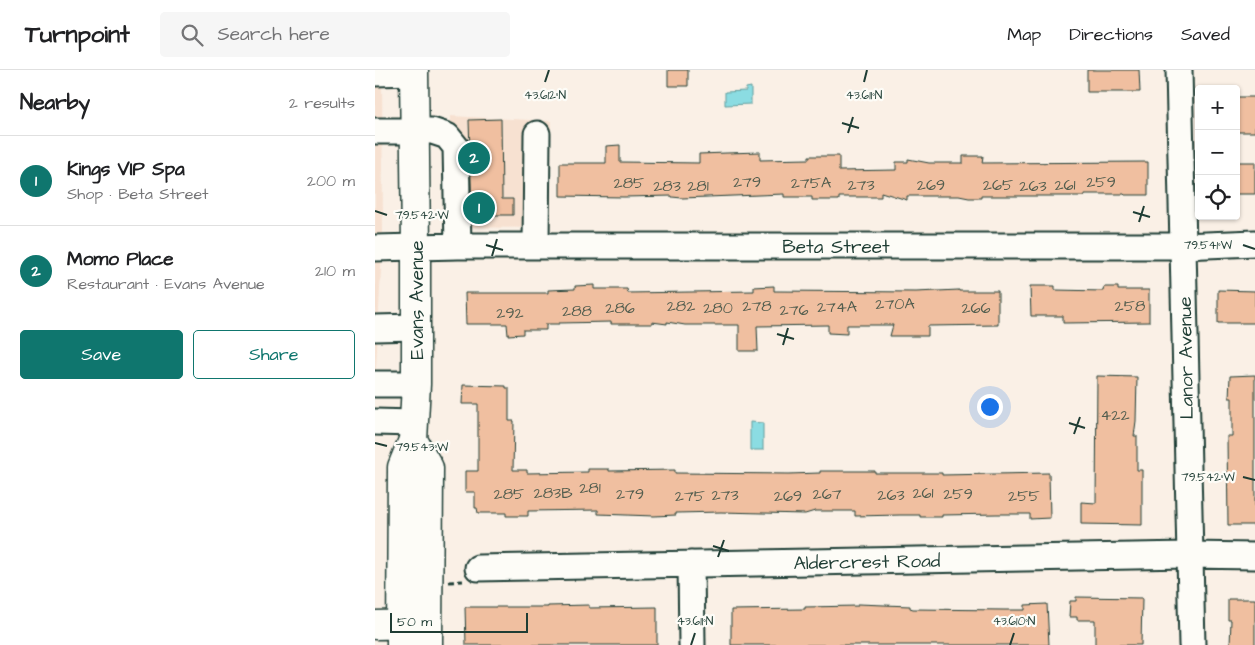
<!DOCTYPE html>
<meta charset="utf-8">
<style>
:root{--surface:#fff;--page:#f6f6f6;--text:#202124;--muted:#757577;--line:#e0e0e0;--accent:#0f766e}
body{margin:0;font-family:"Architects Daughter",sans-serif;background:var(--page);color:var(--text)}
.controls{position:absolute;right:15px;top:15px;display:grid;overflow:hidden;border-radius:5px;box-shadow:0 1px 4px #0004}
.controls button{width:45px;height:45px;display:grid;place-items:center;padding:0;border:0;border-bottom:1px solid var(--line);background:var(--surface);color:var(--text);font:25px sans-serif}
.scale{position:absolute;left:15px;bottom:12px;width:138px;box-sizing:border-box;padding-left:5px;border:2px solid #1f3d34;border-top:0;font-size:14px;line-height:18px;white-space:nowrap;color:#1f3d34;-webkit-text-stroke:4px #fdfcf7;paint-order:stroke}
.you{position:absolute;left:614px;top:336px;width:18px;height:18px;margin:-12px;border:4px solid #fff;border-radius:50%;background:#1a73e8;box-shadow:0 0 0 8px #1a73e833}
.badge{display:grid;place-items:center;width:32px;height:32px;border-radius:50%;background:var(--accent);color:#fff;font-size:16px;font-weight:700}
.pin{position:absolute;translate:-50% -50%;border:2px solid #fff;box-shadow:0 1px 5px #0006}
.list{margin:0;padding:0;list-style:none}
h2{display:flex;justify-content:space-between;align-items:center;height:65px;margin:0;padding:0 20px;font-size:21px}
h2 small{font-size:16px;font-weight:400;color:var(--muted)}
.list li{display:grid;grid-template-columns:32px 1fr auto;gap:15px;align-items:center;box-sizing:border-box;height:90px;padding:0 20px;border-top:1px solid var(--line)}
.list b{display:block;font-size:19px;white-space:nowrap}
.list p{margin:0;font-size:16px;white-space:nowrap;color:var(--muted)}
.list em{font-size:16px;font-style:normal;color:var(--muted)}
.actions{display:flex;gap:10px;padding:15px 20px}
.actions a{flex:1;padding:11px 0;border:1px solid var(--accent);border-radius:5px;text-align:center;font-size:18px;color:var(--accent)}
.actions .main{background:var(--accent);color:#fff}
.icon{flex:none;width:28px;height:28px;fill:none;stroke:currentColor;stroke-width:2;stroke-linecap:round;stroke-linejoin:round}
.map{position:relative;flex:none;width:880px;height:575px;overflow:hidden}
header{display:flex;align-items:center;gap:30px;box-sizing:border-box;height:70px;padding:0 25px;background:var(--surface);border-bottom:1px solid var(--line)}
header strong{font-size:24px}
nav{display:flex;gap:28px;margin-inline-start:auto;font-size:18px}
.search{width:350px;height:45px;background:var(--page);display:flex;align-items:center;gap:12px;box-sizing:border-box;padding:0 18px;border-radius:5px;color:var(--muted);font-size:19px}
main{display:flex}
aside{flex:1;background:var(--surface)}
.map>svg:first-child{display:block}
.built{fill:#f7e1d1}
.water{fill:#8bdce2;stroke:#609c9c}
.building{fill:#f0bfa0;stroke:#1f3d34}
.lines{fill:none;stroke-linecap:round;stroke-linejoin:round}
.minor-casing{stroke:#1f3d34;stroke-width:29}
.major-casing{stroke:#1f3d34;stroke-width:31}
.path{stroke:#1f3d34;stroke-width:3;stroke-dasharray:5 4;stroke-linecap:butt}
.minor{stroke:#fdfcf7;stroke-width:25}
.major{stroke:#fdfcf7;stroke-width:28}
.ticks{fill:none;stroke:#1f3d34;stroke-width:2}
.labels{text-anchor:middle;stroke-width:4.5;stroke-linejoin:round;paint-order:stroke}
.number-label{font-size:16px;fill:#535e4f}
.street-label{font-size:19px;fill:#1f3d34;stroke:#fdfcf7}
.ticks-label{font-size:12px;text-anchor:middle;fill:#1f3d34;stroke:#fdfcf7;stroke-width:4.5;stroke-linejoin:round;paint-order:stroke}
</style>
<header>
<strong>Turnpoint</strong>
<div class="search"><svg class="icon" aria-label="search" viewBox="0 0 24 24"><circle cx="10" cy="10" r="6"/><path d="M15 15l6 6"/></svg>Search here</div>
<nav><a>Map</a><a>Directions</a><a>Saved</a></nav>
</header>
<main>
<aside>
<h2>Nearby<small>2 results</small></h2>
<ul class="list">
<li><span class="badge">1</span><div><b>Kings VIP Spa</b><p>Shop · Beta Street</p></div><em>200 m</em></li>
<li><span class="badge">2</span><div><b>Momo Place</b><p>Restaurant · Evans Avenue</p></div><em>210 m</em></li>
</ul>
<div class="actions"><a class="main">Save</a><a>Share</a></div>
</aside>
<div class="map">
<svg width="880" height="575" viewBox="0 0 880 575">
<rect width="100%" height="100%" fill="#faf0e6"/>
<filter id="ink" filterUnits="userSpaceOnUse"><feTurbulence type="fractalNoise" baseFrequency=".02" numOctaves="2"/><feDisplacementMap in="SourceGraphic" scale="10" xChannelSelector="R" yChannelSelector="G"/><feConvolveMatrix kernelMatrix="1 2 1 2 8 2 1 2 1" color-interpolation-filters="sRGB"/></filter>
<g filter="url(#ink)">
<!-- built -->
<path class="built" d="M0 0H7L8 160 0 318Z
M75 46 176 51 175 158 73 157Z"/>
<!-- water -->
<path class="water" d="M376 17V34L350 35V22L371 21V18Z
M375 352 388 353V380H375Z"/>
<!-- building -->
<path class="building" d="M293 0H313V16H293Z
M712 0H764L765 22H712Z
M861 27H880V62H861Z
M126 49 127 129H138V145H97L94 50Z
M245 75V92L324 93V84L352 83 385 82V90L434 89V86H464V101L521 100V92H533V89L554 93H588V86H608L607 93 773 92V125H750L749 124H710V126H606V128H594L584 126H532V130L506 122V127H464V130H437V127H409V124L307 128 297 127V126L249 127 185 126V93H231V76Z
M861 92H880V124H861Z
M219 215V219H252L253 223 379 221V217L399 216V221L541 222 584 220V221H623V255L553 256V266H515L518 255H472V264L453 263V255L382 256 383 281H364V255H310L292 252V254L277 252V254H236V252L184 253V254H171V260H148V264L133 265 132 254H91L90 223H173V220L200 219V216Z
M655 216H680V220L728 221 729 217H743V220H774V252L688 253V246H656Z
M843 220 880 221V253H843Z
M880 305V455H853L852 366H857V328H854L855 306Z
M722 306 762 307 761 351 759 366H762V400H767V455L706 454V432L721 433Z
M88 315 131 316V318H134V351H139L138 400H152V403L213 402V399H234V401L300 400V403L414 404 445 403V401H500V403H567V405L674 403 675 448 655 449V444H621L567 445V447H545V445H525L480 446V441H440L430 444 346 442 301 443V445L279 446 223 444V440L153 441V446H131V443H103L102 438H100V422H90V401H103V334H87Z
M701 527 767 528 766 575H720V550H702V547H694L695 531H701Z
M853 529H880V575H855L856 550H853Z
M483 534 535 536V538L538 539 629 540H650V535L672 534 674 575H356V540L430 539V537L483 536Z
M214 535V538L282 537V575H91L90 537H173V536Z"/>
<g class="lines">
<defs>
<path id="minor" d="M804 0 817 575
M0 3 39 2
M0 61H57L72 66 81 77 83 176
M161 176 162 64
M0 178 83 176H807L880 173
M0 258 41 257
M0 314H41
M0 352 39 353
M316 494 317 575
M103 498 813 485 880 486"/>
<path id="major" d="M38 370 54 398 53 575
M0 555 43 554
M26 575 27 397 38 370 41 314V176L39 0"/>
</defs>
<!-- minor casing -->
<use href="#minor" class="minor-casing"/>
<!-- major casing -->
<use href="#major" class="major-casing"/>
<!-- path -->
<path class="path" d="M74 512 88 511"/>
<!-- minor -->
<use href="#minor" class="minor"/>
<!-- major -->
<use href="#major" class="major"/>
</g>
</g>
<!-- ticks -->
<path class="ticks" d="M170 12 174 0M489 12 492 0M467 53 484 58M473 63 478 47M0 141 12 145M758 142 775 147M764 152 769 136M111 175 128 180M868 175 880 179M117 186 122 169M402 264 419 269M408 275 413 258M694 353 710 358M699 364 705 347M0 373 12 376M868 407 880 410M338 476 354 481M343 487 349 470M316 575 320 563M635 575 639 563"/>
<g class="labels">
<!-- number labels -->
<g class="number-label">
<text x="372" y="117">279</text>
<text x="726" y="117">259</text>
<text x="254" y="118">285</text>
<text x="436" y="118">275A</text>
<text x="486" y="120">273</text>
<text x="556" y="120">269</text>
<text x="623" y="120">265</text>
<text x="690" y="120">261</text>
<text x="292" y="121">283</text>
<text x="323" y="121">281</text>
<text x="658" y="121">263</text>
<text x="520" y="239">270A</text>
<text x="306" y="241">282</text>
<text x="382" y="241">278</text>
<text x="755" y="241">258</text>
<text x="462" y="242">274A</text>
<text x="245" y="243">286</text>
<text x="343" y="243">280</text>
<text x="601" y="243">266</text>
<text x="419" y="245">276</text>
<text x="202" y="246">288</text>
<text x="135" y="248">292</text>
<text x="740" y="350">422</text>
<text x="215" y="423">281</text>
<text x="178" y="428">283B</text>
<text x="548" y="428">261</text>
<text x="134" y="429">285</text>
<text x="255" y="429">279</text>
<text x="452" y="429">267</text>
<text x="583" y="429">259</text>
<text x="350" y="430">273</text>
<text x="516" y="430">263</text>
<text x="315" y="431">275</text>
<text x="413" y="431">269</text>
<text x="649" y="431">255</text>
</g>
<!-- street labels -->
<g class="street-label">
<text x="461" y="183">Beta Street</text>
<text transform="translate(41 230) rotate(-90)" y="7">Evans Avenue</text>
<text transform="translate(810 288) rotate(-91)" y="7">Lanor Avenue</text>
<text transform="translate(492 491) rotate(-1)" y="7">Aldercrest Road</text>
</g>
</g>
<g class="ticks-label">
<text x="170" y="29">43.612°N</text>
<text x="489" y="29">43.611°N</text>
<text x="47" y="149">79.542°W</text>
<text x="833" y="179">79.541°W</text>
<text x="47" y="381">79.543°W</text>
<text x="833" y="411">79.542°W</text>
<text x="320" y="555">43.611°N</text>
<text x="639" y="555">43.610°N</text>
</g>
</svg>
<div class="controls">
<button>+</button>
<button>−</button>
<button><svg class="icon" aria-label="locate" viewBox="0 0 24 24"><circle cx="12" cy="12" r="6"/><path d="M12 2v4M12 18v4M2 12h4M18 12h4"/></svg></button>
</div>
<div class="scale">50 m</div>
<div class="you"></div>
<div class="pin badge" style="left:104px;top:138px">1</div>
<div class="pin badge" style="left:99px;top:88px">2</div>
</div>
</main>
